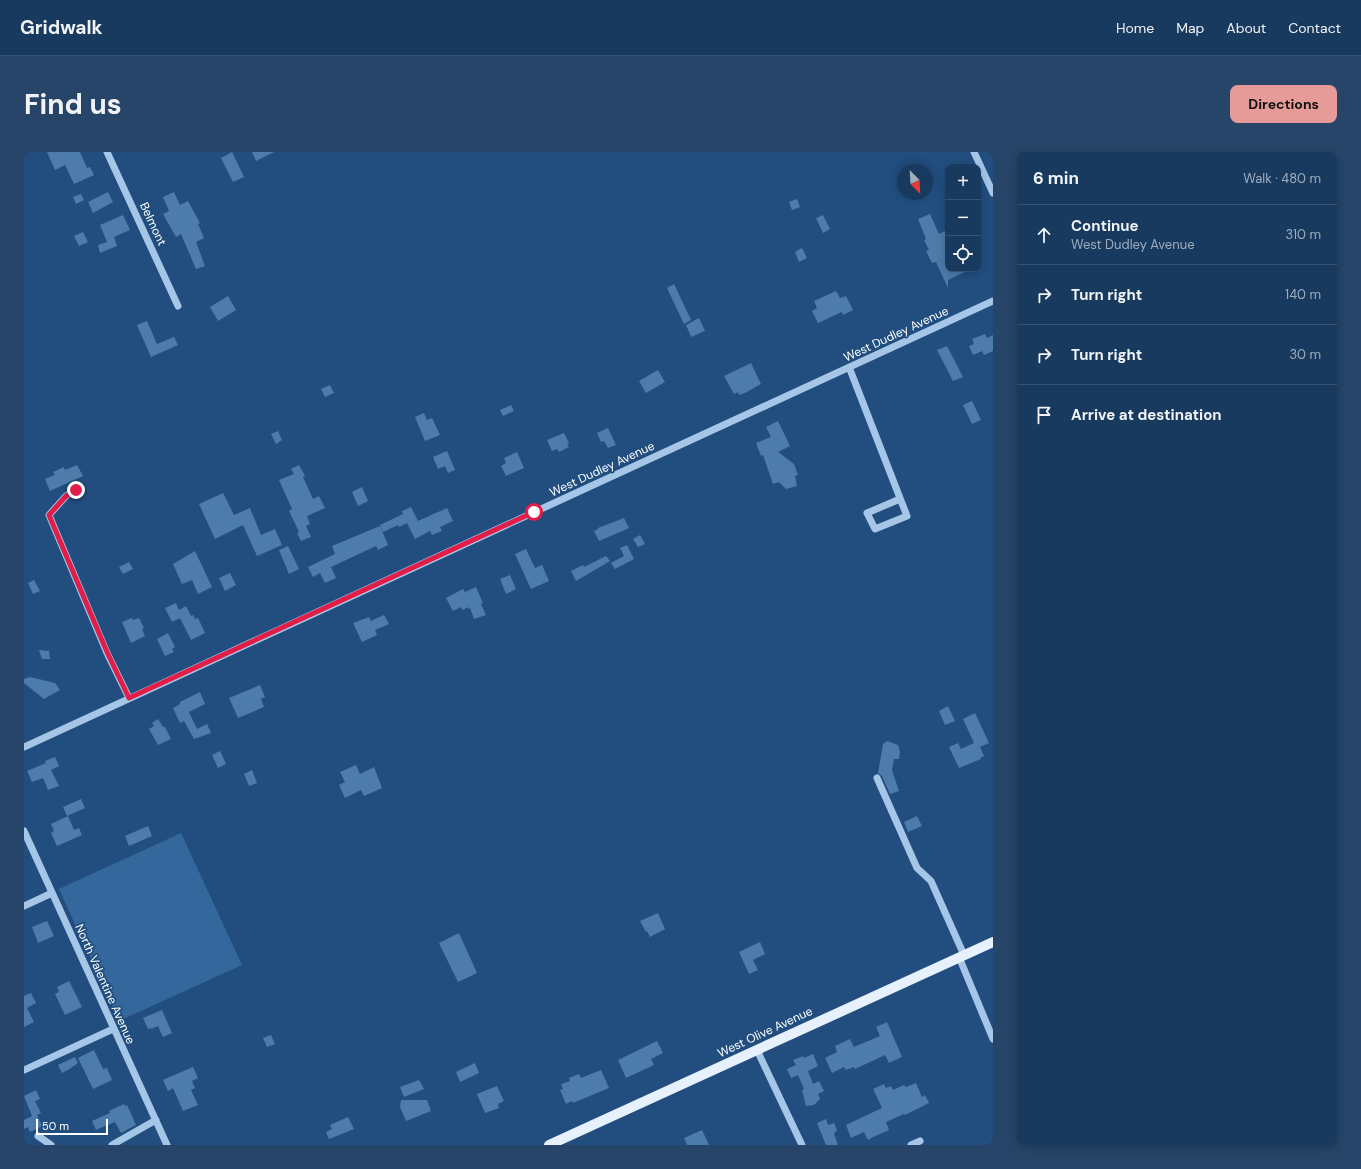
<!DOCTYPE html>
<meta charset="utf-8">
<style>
:root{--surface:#193a5f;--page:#264568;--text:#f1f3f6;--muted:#9fadbd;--line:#375474;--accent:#e69b98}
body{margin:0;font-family:"DM Sans",sans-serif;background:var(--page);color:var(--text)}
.controls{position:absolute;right:12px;top:12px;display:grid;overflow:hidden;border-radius:8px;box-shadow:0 2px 10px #0003}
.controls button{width:36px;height:36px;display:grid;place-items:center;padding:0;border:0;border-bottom:1px solid var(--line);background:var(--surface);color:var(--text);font:20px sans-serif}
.compass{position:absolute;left:873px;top:12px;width:36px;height:36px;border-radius:50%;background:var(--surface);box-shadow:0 2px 10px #0003;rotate:156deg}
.scale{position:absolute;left:12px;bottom:10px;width:72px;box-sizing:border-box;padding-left:4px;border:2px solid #fff;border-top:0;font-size:11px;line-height:14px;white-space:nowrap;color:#fff;-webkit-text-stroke:3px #214e7f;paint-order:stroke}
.stop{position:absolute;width:12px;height:12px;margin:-9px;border:3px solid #e11d48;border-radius:50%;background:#fff}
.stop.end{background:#e11d48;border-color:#fff;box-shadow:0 1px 4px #0008}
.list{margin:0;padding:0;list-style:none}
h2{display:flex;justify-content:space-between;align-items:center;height:52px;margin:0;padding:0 16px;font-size:17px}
h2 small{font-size:13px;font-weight:400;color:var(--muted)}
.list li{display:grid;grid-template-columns:26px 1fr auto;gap:12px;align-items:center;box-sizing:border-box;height:60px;padding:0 16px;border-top:1px solid var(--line)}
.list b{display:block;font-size:15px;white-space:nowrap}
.list p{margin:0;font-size:13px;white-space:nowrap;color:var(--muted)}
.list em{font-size:13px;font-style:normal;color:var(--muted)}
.icon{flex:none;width:22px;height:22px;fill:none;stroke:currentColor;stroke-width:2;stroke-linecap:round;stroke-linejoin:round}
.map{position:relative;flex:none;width:969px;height:993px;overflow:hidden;border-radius:8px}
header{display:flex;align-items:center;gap:24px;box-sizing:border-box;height:56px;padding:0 20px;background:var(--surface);border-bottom:1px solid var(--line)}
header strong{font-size:19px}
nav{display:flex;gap:22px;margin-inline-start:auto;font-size:14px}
.intro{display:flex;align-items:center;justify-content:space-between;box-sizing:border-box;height:96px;padding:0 24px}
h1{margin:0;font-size:28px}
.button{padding:10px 18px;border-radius:8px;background:var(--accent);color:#111;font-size:14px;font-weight:700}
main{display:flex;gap:24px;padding:0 24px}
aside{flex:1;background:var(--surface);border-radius:8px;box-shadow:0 2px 10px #0003}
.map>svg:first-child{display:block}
.green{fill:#34689d}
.building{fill:#4d7baa}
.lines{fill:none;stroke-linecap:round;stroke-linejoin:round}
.minor{stroke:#a5c6e7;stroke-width:7}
.major{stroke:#e7f1fd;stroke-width:10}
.route{stroke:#e11d48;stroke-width:5}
.labels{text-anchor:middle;stroke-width:3.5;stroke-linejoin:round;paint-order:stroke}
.street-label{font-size:12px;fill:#fff;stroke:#214e7f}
</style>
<header>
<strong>Gridwalk</strong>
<nav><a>Home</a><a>Map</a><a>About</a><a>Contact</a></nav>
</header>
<div class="intro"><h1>Find us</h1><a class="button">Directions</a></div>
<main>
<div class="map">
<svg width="969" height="993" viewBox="0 0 969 993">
<rect width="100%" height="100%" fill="#214e7f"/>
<!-- green -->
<path class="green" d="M157 681 218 813 95 869 35 737Z"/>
<!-- building -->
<path class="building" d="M23 0H56L63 16 66 15 70 23 50 32 41 13 31 18Z
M208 0 220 25 209 30 197 6Z
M228 0H250L232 9Z
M84 40 89 50 69 61 64 50Z
M150 40 156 53 164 49 176 71 174 72 180 86 172 90 181 114 172 117 157 82 152 85 139 62 145 59 139 45Z
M57 42 60 48 52 52 49 45Z
M773 47 776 55 768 58 765 50Z
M906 62 915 82 921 79 924 85V117H947L924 128V136L912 110 908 111 902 99 905 98 900 88 902 87 894 67Z
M99 63 106 78 90 85 93 94 76 101 74 93 83 90 76 73Z
M799 63 806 77 799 81 792 66Z
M59 80 64 90 55 94 50 84Z
M778 96 783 106 775 110 771 100Z
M650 132 667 168 660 172 643 136Z
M812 139 816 146 822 144 829 158 819 163 818 160 794 171 788 159 793 156 790 149Z
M204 144 212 158 194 169 186 155Z
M675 166 681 179 667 185 662 173Z
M123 169 133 192 150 185 154 193 127 205 113 173Z
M961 182 963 186 969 183V199L960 203 958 199 949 203 945 194 950 192 948 187Z
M923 194 939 225 929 229 913 198Z
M727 211 737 232 721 241 715 243 714 240 710 242 700 224Z
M634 218 641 230 622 241 615 229Z
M306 233 310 241 301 245 297 237Z
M948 249 957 268 948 272 939 253Z
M487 253 490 259 479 264 476 258Z
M400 261 403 268 408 266 416 283 401 289 391 265Z
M754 269 766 294 754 300 770 312 774 323 771 324 773 334 762 337 755 330 749 332 739 303 737 304 732 291 747 285 742 275Z
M584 276 592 293 584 296 580 289 577 290 573 281Z
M254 279 258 288 252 292 247 282Z
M540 281 545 291 543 292 545 295 535 300 533 297 528 299 523 288Z
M423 299 431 318 424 321 421 314 414 317 409 305Z
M493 300 500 316 482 324 477 314 482 311 480 306Z
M53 313 59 324 26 339 21 327 31 323 29 320 40 315 41 318Z
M275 313 281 324 279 325 289 347 295 344 301 356 283 364 286 372 282 374 287 385 277 389 273 381 275 380 265 359 268 357 255 328 270 322 267 317Z
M338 335 344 349 334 354 328 340Z
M199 341 210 363 226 356 237 383 251 377 258 393 233 404 219 373 191 387 175 352Z
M387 355 394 369 423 356 429 369 416 375 418 379 408 383 406 379 391 387 383 371 375 375 374 373 359 380 356 373 379 362 378 359Z
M600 366 605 376 575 389 570 379 574 377V376Z
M356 374 364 393 354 398 352 394 307 415 312 426 301 431 296 421 289 425 284 415 311 402 308 394Z
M616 383 621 392 614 395 609 387Z
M603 393 610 407 591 417 587 411 600 404 596 396Z
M264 394 275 417 265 422 255 398Z
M502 397 511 416 518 413 525 429 507 437 491 402Z
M171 399 188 435 174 442 168 428 158 432 149 412Z
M582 404 586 409 552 429 547 419 559 413 560 415Z
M105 410 109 417 99 422 95 415Z
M206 421 212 433 201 439 195 426Z
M486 423 492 437 482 442 476 427Z
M10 428 16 439 9 442 4 431Z
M452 435 459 451 457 452 462 463 450 467 446 456 444 457V455L439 458 437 455 429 459 422 446 439 437 441 440Z
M152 451 155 458 162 454 167 464 169 463 171 467 174 466 181 481 167 488 156 466 148 470 141 456Z
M360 463 365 472 351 478 353 483 338 490 329 471 345 465 347 469Z
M108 466 109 468 115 466 120 476 118 477 121 484 107 491 98 470Z
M144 481 151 495 148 497 150 500 141 504 133 487Z
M15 498 25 499 26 507H18Z
M6 525 31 531 36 538 20 547 0 531V527Z
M236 533 241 545 237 547 240 555 214 566 205 546Z
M176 540 181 552 165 560 173 577 183 572 187 581 170 587 160 569 156 571 149 556 156 552V550Z
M924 554 931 569 921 573 915 559Z
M951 561 965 591 956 595 960 604 956 606 957 607 935 616 925 595 934 591 937 597 950 591 939 567Z
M134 567 139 575H141L147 587 134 593 125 577 130 574 128 571Z
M863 589 874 593 876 600 875 607H870L868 618 875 639 866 642 858 624 854 621 859 592Z
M196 599 202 612 194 616 188 603Z
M31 605 35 614 27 618 35 634 24 638 19 626 8 630 3 619 22 611 21 609Z
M332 613 336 622 350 615 358 636 340 644 337 638 321 646 315 633 321 630 316 620Z
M228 618 233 631 225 634 220 622Z
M57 647 61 656 43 664 39 655Z
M44 664 50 678 55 676 58 683 33 694 27 681 30 679 27 672Z
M893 664 898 674 884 680 880 670Z
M124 674 128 684 105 694 101 684Z
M634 761 641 777 626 785 623 779 622 780 616 769Z
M23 769 30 784 14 791 8 775Z
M435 781 453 821 434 830 415 791Z
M736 790 741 802 729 808 734 818 725 822 715 800Z
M45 829 58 855 41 863 31 842 35 840 33 835Z
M7 841 12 851 3 856 10 870 0 875V844Z
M138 858 148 881 139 885 134 874 127 877V876L124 877 119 866Z
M863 870 878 905 865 911 861 903 831 917 830 915 822 918 820 915 808 921 801 906 813 900 811 894 826 887 830 895 856 884 852 875Z
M247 883 251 892 243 895 239 886Z
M633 889 639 901 627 907 630 913 602 926 594 908Z
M70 898 79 917 83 916 88 928 69 937 54 906Z
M789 902 794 914 784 919 789 932 795 929 800 939 794 942 796 947 790 953 782 954 778 938 780 937 774 923 767 926 763 917 772 913 769 908 779 904 780 906Z
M51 905 54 911 44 918 38 921 34 913Z
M451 911 455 921 436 930 432 920Z
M169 915 174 926 168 929 171 936 167 938 174 953 159 959 149 936 144 939 139 928Z
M577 918 585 936 549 951 548 949 542 952 536 938 539 937 537 932 546 929 545 926 555 922 557 926Z
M395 928 400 937 380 945 376 935Z
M892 931 898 945 901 943 905 951 881 963 880 962 862 970 865 978 849 985 844 988 840 980 827 986 822 973 858 956 849 937 860 932 862 936 867 934 869 938 880 933 882 935Z
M473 934 480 949 474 952 475 956 461 961 453 942Z
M12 938 16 947 11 949 17 961 13 963 18 974 6 980 4 975 0 977V968L8 964 0 944Z
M377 948H403L407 959 382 969 376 955Z
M100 952 101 954 103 953 112 973 97 981 91 970 72 978 68 969 86 961 85 959Z
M324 965 330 977 305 987 302 980 308 977 306 973Z
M802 967 804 973 810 971 813 978 810 982 814 993H802L793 971Z
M678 978 685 993H663L660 986Z"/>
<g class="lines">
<!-- minor -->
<path class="minor" d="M83 0 154 154
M950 0 969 41
M825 215 883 364 851 377 843 361 876 347
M52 337 42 344 25 363 83 501 105 546
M0 595 969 149
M853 626 893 716 907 729 940 803
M0 679 143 993
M0 754 28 741
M935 805 969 887
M733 898 778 993
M0 918 89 877
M14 984 27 993
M88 993 132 968
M887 993 896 989"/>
<!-- major -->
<path class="major" d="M525 993 969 790"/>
</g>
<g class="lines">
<!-- route -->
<path class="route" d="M52 338 42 344 25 363 83 500 105 546 510 360"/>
</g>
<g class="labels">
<!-- street labels -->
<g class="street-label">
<text transform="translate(129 72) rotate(65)" y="4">Belmont</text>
<text transform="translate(872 182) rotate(-25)" y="4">West Dudley Avenue</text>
<text transform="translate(578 317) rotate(-25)" y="4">West Dudley Avenue</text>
<text transform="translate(81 832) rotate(66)" y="4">North Valentine Avenue</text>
<text transform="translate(741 880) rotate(-25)" y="4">West Olive Avenue</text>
</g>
</g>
</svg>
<div class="controls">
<button>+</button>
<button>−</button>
<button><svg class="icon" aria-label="locate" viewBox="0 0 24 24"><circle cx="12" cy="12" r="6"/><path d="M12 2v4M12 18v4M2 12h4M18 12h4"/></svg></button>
</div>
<svg class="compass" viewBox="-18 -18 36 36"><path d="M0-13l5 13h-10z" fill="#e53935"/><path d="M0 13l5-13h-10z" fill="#9fadbd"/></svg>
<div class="scale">50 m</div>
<div class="stop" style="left:510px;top:360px"></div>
<div class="stop end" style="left:52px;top:338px"></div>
</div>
<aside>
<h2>6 min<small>Walk · 480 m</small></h2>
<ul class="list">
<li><svg class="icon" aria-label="ahead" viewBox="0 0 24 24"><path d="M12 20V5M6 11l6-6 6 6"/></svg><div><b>Continue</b><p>West Dudley Avenue</p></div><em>310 m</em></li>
<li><svg class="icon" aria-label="right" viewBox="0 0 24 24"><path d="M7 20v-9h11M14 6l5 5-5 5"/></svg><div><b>Turn right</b></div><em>140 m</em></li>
<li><svg class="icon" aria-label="right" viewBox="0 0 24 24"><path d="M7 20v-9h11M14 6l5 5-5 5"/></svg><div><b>Turn right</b></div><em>30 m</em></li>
<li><svg class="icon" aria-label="arrive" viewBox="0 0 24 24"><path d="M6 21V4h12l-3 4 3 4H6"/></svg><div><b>Arrive at destination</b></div></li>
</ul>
</aside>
</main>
